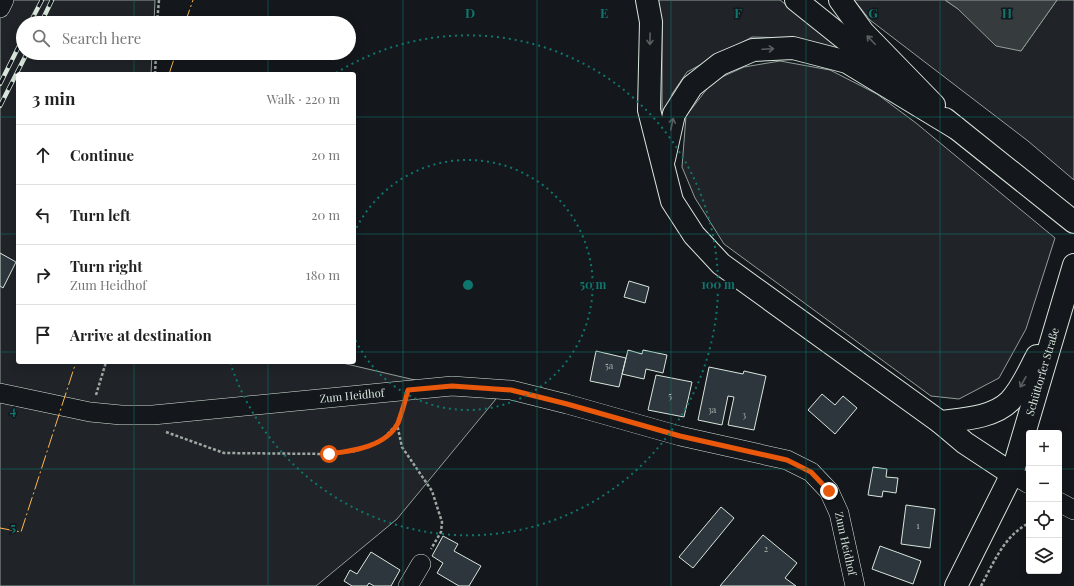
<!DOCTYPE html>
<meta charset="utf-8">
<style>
:root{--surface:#fff;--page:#f6f6f6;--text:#222;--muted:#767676;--line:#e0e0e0}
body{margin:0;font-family:"Playfair Display",serif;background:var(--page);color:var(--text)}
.controls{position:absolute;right:12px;bottom:12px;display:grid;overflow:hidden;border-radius:4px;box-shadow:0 2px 10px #0003}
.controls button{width:36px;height:36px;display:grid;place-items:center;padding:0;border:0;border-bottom:1px solid var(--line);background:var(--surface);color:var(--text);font:20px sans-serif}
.stop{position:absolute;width:12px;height:12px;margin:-9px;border:3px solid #ea580c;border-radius:50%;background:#fff}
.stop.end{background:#ea580c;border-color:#fff;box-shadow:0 1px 4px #0008}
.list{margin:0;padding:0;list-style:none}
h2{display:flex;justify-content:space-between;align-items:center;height:52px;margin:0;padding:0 16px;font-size:17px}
h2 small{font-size:13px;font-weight:400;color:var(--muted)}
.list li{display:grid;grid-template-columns:26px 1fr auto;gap:12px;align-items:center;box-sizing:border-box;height:60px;padding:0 16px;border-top:1px solid var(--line)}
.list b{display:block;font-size:15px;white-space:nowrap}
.list p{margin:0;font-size:13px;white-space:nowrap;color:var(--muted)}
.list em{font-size:13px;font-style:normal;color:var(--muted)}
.icon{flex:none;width:22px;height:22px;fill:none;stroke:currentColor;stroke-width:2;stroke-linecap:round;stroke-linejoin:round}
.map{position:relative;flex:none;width:1074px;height:586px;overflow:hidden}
.search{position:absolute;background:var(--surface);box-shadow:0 2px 10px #0003;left:16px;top:16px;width:340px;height:44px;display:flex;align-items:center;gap:10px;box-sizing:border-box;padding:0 14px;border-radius:22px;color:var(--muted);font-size:15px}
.panel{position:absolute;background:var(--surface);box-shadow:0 2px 10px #0003;left:16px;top:72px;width:340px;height:292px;border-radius:4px}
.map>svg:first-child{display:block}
.green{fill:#202428;stroke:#939e99}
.water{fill:#363b3e;stroke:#939e99}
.building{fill:#2c363c;stroke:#d8e6dc}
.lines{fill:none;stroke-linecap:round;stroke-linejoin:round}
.minor-casing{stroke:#d8e6dc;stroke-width:20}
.major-casing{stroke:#d8e6dc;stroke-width:24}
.path{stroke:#9da8a2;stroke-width:2.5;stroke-dasharray:3 2;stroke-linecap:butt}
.minor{stroke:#14181c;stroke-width:19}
.major{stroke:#14181c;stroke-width:22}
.rail-casing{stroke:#d8e6dc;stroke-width:4.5}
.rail{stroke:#14181c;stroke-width:3;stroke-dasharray:9;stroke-linecap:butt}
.power{stroke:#ffb74d;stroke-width:1;stroke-dasharray:14 3 2 3;stroke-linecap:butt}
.oneway{stroke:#59605f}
.route{stroke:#ea580c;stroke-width:5}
.grid{fill:none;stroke:#0f766e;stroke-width:1;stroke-opacity:0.55}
.ring{fill:none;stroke:#0f766e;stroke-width:2;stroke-dasharray:2 4}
.labels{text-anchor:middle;stroke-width:3;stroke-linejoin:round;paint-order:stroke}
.number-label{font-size:9px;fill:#adbab4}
.street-label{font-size:11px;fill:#d8e6dc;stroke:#14181c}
.grid-label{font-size:13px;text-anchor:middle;font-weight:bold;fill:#0f766e;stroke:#14181c;stroke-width:3;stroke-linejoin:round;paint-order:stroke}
.centre{fill:#0f766e;stroke:#14181c;stroke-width:2}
.ring-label{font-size:12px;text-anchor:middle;font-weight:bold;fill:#0f766e;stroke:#14181c;stroke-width:3;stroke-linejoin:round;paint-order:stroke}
</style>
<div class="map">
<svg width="1074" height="586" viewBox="0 0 1074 586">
<rect width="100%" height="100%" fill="#14181c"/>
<!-- green -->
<path class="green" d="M0 0H155L154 23H23V53H152L151 74H18V362H338L496 399 397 519 316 586H0Z
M658 0H780L845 51 790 38 752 37 687 72 672 94 662 120V30Z
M854 0H945L1021 51 1057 0H1074V180L1028 141 870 20Z
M780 61 830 70 877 94 916 123 1055 238 1026 329 999 378 959 399 931 396 724 244 695 198 682 167 686 116 713 81 744 67Z"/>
<!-- water -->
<path class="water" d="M945 0H1057L1021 51 996 46 958 9Z"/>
<!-- building -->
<path class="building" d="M0 253 16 262 3 288 0 286Z
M629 281 649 287 645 303 624 297Z
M628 350 642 354 643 350 667 355 663 373 646 369 644 379 622 374Z
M596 351 626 358 619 387 590 381Z
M709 367 743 374 744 371 766 376 754 430 728 425 734 397 728 396 722 425 698 420Z
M656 375 692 382 684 417 648 410Z
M822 394 835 405 843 396 857 408 835 434 808 410Z
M873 467 887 469 886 477 898 478 896 493 883 491 882 497 868 495Z
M906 505 935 509 930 548 901 544Z
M721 507 734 518 693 568 679 557Z
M763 535 797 563 785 578 796 586H720Z
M443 536 458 544 454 551 481 566 469 586H459L437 573 443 563 432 556Z
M880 546 921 561 913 584 872 569Z
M371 552 400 570 391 586H374L369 583 367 586H352L344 581 350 570 357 574Z"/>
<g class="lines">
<defs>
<g id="minor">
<path d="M0 8 4 0"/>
<path id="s1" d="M0 393 90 412 121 415H153L452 386 511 390 567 404 680 436 787 460 811 472 829 491 839 513 855 586"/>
<path d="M1012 474 1029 484"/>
<path d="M1059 502 1074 510"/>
<path d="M408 586 421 564"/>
</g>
<g id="major">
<path d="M647 0 651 22 649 110 672 201 694 235 721 264 940 422 965 443 1012 474"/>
<path d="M796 0 886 72"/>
<path d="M840 0 863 32 934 105"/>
<path d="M945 119 1074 222"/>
<path d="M664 159 674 114 692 86 720 64 753 50 793 48 847 62 956 128"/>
<path d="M940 422C963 419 993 418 1010 401 1022 388 1029 371 1037 356"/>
<path id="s2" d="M956 586 1012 474 1074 265"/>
</g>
</defs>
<!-- minor casing -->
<use href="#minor" class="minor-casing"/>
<!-- major casing -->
<use href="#major" class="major-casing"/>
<!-- path -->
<path class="path" d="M157 23 159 0
M155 74 156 53
M96 395 106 362
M402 408 397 424 402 447 432 491 442 522 441 532 431 549
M166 432 224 453 329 454 356 451 383 439 397 424
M981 586C994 562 1004 536 1029 523"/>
<!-- minor -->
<use href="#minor" class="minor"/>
<!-- major -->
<use href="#major" class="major"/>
<defs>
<path id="rail" d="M30 23 42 0
M41 23 52 0
M0 84 23 38
M0 106 27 53"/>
</defs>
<!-- rail casing -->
<use href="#rail" class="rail-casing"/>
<!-- rail -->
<use href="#rail" class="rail"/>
<!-- power -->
<path class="power" d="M185 23 193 0
M169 74 176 53
M0 528 21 532 76 362"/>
</g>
<!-- one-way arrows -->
<defs><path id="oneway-shaft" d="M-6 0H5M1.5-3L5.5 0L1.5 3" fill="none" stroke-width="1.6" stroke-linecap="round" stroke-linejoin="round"/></defs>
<g class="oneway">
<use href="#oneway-shaft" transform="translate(650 39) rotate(91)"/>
<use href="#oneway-shaft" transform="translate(871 40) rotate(-134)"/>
<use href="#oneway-shaft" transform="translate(768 49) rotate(-3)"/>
<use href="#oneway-shaft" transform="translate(672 124) rotate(-78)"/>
<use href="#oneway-shaft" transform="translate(1023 382) rotate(119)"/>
</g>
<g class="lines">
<!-- route -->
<path class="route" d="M329 454C352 451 386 447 398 423 402 413 405 401 408 390L452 386 511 390 567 404 680 436 787 460 811 472 829 491"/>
</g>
<!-- grid -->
<path class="grid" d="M134 0V23M268 0V23M403 0V586M537 0V586M671 0V586M806 0V586M940 0V586M134 53V74M268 53V74M0 117H18M354 117H1074M0 234H18M354 234H1074M0 352H18M354 352H1074M134 362V586M268 362V586M0 469H1029M1059 469H1074"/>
<!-- distance rings -->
<g class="ring">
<path d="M354 233A125 125 0 1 1 354 337"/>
<path d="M336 73A250 250 0 1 1 230 362"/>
</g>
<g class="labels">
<!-- number labels -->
<g class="number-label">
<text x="609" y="369">5a</text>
<text x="670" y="399">5</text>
<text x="712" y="413">3a</text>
<text x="744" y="418">3</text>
<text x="918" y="529">1</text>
<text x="766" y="552">2</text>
</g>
<!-- street labels -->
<g class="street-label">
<text dy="4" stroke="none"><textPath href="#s2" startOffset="232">Schüttorfer Straße</textPath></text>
<text dy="4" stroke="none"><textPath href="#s1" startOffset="355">Zum Heidhof</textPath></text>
<text dy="4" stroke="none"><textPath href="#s1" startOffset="908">Zum Heidhof</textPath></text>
</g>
</g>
<g class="grid-label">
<text x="470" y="18">D</text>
<text x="604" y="18">E</text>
<text x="738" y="18">F</text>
<text x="873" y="18">G</text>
<text x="1007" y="18">H</text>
<text x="13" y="415">4</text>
<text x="13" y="532">5</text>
</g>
<circle cx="468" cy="285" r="6" class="centre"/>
<g class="ring-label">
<text x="593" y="289">50 m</text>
<text x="718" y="289">100 m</text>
</g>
</svg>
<div class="controls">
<button>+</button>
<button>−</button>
<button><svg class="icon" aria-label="locate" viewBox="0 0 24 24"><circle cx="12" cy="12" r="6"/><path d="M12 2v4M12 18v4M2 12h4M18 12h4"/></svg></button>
<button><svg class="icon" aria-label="layers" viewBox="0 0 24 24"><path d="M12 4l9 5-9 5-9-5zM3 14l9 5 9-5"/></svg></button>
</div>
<div class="stop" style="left:329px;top:454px"></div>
<div class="stop end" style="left:829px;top:491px"></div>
<div class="search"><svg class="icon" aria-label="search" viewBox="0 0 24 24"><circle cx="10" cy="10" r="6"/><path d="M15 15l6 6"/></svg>Search here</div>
<section class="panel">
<h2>3 min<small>Walk · 220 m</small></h2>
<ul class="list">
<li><svg class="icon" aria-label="ahead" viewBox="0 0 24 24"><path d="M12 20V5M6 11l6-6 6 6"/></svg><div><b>Continue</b></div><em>20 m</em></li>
<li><svg class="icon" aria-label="left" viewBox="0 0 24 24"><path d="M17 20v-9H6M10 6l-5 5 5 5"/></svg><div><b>Turn left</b></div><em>20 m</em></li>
<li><svg class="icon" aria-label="right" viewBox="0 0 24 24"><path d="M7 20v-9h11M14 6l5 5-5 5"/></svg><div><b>Turn right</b><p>Zum Heidhof</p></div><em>180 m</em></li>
<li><svg class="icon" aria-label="arrive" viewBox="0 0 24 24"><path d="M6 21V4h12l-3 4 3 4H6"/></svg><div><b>Arrive at destination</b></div></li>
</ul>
</section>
</div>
